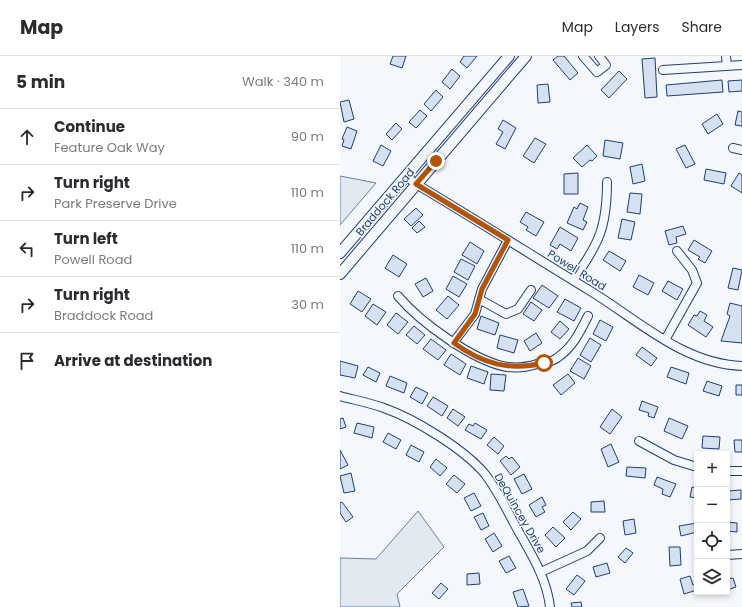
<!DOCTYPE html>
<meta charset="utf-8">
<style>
:root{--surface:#fff;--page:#f2f2f3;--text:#2b2b33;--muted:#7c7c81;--line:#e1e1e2}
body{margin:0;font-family:Poppins,sans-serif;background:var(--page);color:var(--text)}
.controls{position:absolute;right:12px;bottom:12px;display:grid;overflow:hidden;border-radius:0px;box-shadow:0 2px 6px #0003}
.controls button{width:36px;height:36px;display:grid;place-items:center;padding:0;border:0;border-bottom:1px solid var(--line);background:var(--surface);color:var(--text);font:20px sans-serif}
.stop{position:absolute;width:12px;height:12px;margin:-9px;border:3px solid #b45309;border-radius:50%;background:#fff}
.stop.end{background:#b45309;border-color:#fff;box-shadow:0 1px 4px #0008}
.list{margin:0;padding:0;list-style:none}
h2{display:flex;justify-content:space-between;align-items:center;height:52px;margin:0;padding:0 16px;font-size:17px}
h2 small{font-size:13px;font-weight:400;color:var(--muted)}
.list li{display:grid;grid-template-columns:26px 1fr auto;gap:12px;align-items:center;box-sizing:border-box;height:56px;padding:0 16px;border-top:1px solid var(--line)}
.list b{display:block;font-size:15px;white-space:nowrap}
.list p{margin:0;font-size:13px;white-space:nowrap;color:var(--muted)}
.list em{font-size:13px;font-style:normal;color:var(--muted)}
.icon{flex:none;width:22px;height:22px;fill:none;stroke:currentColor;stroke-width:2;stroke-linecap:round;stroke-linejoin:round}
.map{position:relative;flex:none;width:402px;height:551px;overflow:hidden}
header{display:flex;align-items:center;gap:24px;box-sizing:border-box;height:56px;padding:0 20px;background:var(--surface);border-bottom:1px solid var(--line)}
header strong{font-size:19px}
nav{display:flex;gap:22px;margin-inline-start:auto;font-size:14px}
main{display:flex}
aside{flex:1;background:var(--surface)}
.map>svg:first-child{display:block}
.green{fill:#e3e9f0;stroke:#687fa3}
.building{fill:#d5e0f0;stroke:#1d3f73}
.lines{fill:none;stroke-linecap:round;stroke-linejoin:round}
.minor-casing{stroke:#1d3f73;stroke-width:10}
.major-casing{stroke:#1d3f73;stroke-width:12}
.minor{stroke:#f4f7fb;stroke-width:8}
.major{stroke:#f4f7fb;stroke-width:10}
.route{stroke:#b45309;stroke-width:5}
.labels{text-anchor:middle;stroke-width:3;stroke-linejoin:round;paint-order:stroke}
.street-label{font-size:11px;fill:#1d3f73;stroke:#f4f7fb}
</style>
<header>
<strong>Map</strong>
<nav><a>Map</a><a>Layers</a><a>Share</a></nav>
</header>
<main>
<aside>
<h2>5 min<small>Walk · 340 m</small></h2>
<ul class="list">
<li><svg class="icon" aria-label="ahead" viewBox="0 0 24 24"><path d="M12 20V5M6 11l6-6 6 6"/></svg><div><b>Continue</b><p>Feature Oak Way</p></div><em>90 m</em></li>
<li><svg class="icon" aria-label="right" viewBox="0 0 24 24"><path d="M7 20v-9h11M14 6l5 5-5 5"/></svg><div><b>Turn right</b><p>Park Preserve Drive</p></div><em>110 m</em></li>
<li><svg class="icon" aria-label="left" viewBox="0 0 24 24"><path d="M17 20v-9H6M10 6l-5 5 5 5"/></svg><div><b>Turn left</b><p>Powell Road</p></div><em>110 m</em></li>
<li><svg class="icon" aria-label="right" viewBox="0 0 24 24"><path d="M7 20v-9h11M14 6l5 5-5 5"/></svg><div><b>Turn right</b><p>Braddock Road</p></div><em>30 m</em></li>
<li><svg class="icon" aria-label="arrive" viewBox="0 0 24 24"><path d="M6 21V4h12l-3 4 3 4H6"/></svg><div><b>Arrive at destination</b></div></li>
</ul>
</aside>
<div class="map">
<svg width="402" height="551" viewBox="0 0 402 551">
<rect width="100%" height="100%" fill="#f4f7fb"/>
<!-- green -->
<path class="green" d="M0 120 36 127 0 169Z
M78 455 104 491 57 538 60 551H0V502L36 503Z"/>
<!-- building -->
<path class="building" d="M53 0H66L62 12 50 8Z
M124 0H137L127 12 120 6Z
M218 0H224L238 17 230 24 213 4Z
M315 2 317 41 305 42 302 3Z
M112 13 120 20 110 33 102 26Z
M279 15 287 23 269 42 261 34Z
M382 24 383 36 327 40 326 29Z
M402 24V35L389 36 388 25Z
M208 28 210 46 198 47 197 29Z
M96 34 103 41 91 55 84 48Z
M9 44 14 63 4 66 0 46Z
M80 54 87 60 76 72 69 66Z
M398 55 402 56V70L395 69Z
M377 58 383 68 368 78 362 68Z
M163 64 176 72 165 93 156 88 163 76 158 73Z
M56 67 62 73 52 84 46 78Z
M7 71 17 75 11 93 2 90 4 84 2 83Z
M195 82 206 88 194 107 183 100Z
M265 84 283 87 280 103 263 100Z
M41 89 51 95 43 110 33 105Z
M247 89 257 100 252 105 250 104 242 111 233 102Z
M345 89 355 108 346 112 336 93Z
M302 108 305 125 293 128 290 111Z
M366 113 386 117 384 128 364 124Z
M238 117V138H224V118Z
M399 117 402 119V137L391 130Z
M290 137 302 138 300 158 287 156Z
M240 147 248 151 243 164 247 166 243 174 227 167 234 151 237 153Z
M76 152 83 159 71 170 64 163Z
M186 156 204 166 196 180 186 174 188 171 180 166Z
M282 163 295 166 291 184 278 182Z
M79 165 85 171 77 177 72 172Z
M343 170 346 178 336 181 337 187 329 189 325 175Z
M220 171 238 182 231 195 220 188 217 193 210 189Z
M354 184 372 195 365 207 358 203 360 201 348 194Z
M130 186 144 195 137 208 122 199Z
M269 195 286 205 280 215 263 204Z
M53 199 67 208 59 221 45 212Z
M121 203 135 210 128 224 114 216Z
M393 212 402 214 398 234 388 232Z
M299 219 314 227 308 239 293 231Z
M113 220 127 228 119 241 106 233Z
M86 222 93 235 83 241 75 228Z
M328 225 343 233 337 244 322 235Z
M202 229 218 240 209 252 193 242Z
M18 235 31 243 22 256 10 248Z
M108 240 119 249 107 263 96 254Z
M225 243 241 252 234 265 217 256Z
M191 246 202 254 194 265 183 258Z
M390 247 402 250V287L381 285 390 260 387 258Z
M33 248 46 256 37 269 25 260Z
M360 255 367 259 364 265 373 271 366 281 348 269 354 259 357 260Z
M56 257 68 266 58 278 47 269Z
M141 260 159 267 155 279 137 273Z
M260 264 273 271 266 285 253 278Z
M220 265 229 273 220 283 211 276Z
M74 270 85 279 77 288 66 279Z
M196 277 202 287 190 295 184 285Z
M160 279 178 284 174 297 157 292Z
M250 282 261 289 251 306 240 299Z
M91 283 106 294 98 304 83 293Z
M302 291 317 302 311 310 296 299Z
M111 298 126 308 120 319 104 309Z
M238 302 251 310 244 323 230 315Z
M0 305 18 310 15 322 0 319Z
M131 310 148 316 144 328 127 322Z
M28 311 40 317 36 326 23 319Z
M331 311 349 317 346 328 327 321Z
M151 318 166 319 164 335 150 334Z
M228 318 235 327 221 339 213 329Z
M50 320 67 327 64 337 46 330Z
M367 325 382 330 379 340 363 335Z
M396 329H402V339H396Z
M76 331 88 337 82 348 70 341Z
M93 341 108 350 102 360 87 350Z
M302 345 318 351 314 362 308 360 309 357 299 354Z
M113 353 125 361 118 370 107 362Z
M272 353 282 361 270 378 260 371Z
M3 362 6 371 0 373V363Z
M329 362 348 370 342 383 324 375Z
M17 367 34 371 32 382 14 377Z
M135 367 147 374 141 383 125 374 129 368 133 370Z
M48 377 61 384 56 393 43 386Z
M363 380 380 381 379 393 362 392Z
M154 381 164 390 158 398 147 389Z
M394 384H402V396H395Z
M271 388 279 406 268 411 261 393Z
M71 389 84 396 79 406 66 399Z
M0 394 8 409 0 413Z
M166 400 169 403 172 401 180 411 171 419 160 405Z
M96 403 107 412 100 420 90 411Z
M287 411 306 412 305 422 286 420Z
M11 417 15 435 4 437 0 420Z
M184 418 192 433 182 438 174 423Z
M114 419 125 428 117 437 106 428Z
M317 421 336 428 330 441 322 438 323 433 314 429Z
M352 431 357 432V442L350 441Z
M401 434V443L387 444V435Z
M134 437 141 450 131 455 124 442Z
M202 441 206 449 202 451 205 456 196 461 189 449Z
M264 445 265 456H251V446Z
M2 446 13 461 6 466 0 457V447Z
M233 456 241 463 231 474 223 466Z
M143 457 149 470 141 474 134 461Z
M294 463 296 477 285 479 283 465Z
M387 466 397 467V476L387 475Z
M357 467V476L341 480 339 470Z
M213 471 225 482 216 491 205 479Z
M154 477 162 490 153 496 145 483Z
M329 491H340L341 509 330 510Z
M286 492 293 497 285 507 278 501Z
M169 500 176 512 166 517 159 505Z
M267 507 270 517 256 521 253 511Z
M139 517 140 528 127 529V518Z
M237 519 245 525 234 539 226 533Z
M350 520 353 529 357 528V534L344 538 340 523Z
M393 522 396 531 387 534V523Z
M101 527 108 533 99 543 92 537Z
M183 533 189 550 178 551 173 536Z
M241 546 242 551H232L231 547Z"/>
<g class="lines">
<defs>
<path id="minor" d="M243 0 257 16 266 9 259 0
M386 0 387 10
M323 14 402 9
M393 92 402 94
M66 120 76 128C135 163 193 200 252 236 299 265 344 308 402 310
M233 224C259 188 267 171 267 126
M58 240C80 266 133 305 167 311 177 312 188 311 197 308 204 307 212 306 217 302 233 291 240 276 248 260
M139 243 166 258 178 253 191 234
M325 284 357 227 352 214 337 195
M113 287 135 258 142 233 168 184
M0 340C15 344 30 347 44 352 75 363 124 393 145 418 159 436 169 459 180 478 193 501 207 524 210 551
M299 385 334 404 357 411
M387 415H402
M387 499 402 498
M201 516 247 495 260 482"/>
<path id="major" d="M0 197 169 0
M0 218 186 0"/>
</defs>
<!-- minor casing -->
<use href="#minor" class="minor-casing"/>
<!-- major casing -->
<use href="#major" class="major-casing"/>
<!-- minor -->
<use href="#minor" class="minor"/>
<!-- major -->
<use href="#major" class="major"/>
</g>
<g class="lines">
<!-- route -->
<path class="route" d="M96 105 76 128 168 184 142 233 135 258 114 287C143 308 169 315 204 307"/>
</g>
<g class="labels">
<!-- street labels -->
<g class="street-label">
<text transform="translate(45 146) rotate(-50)" y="4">Braddock Road</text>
<text transform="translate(237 214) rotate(32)" y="4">Powell Road</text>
<text transform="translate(180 457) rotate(60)" y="4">DeQuincey Drive</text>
</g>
</g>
</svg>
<div class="controls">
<button>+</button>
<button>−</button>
<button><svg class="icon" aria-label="locate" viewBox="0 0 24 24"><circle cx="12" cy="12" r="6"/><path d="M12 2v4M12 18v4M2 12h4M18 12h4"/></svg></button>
<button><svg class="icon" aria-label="layers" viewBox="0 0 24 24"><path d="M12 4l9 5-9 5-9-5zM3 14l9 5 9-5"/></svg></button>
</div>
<div class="stop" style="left:204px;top:307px"></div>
<div class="stop end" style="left:96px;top:105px"></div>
</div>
</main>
